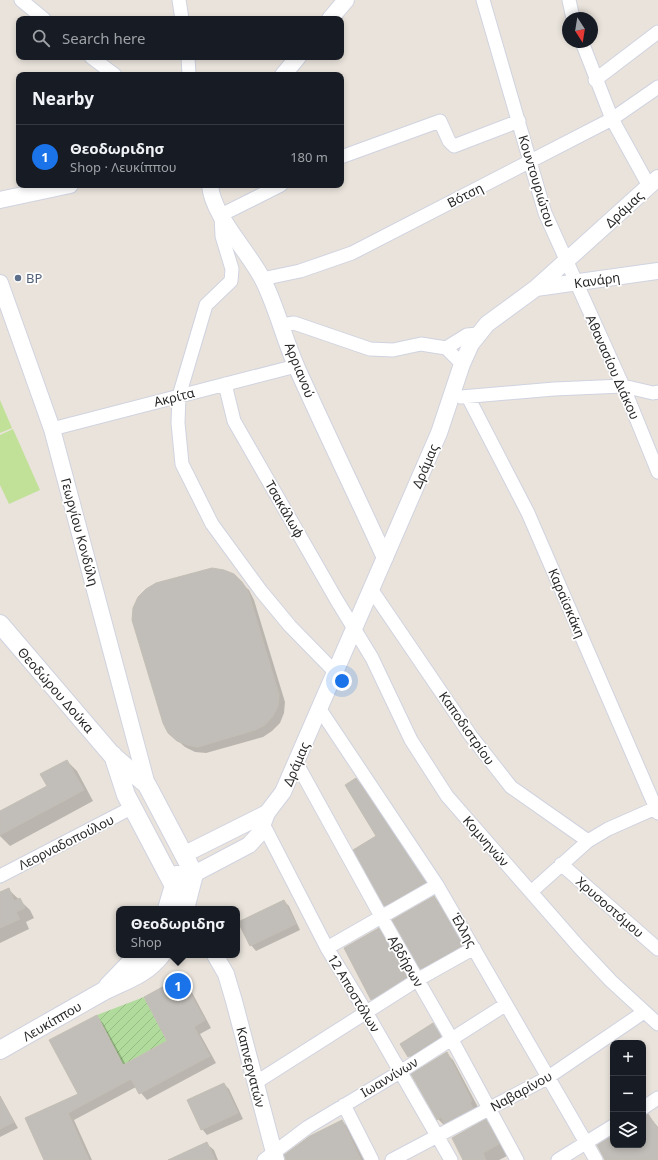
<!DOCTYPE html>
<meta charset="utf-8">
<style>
:root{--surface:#171b24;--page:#242831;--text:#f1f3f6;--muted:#9ea1a6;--line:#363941;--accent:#1a73e8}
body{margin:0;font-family:"Noto Sans",sans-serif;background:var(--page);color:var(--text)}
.controls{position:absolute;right:12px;bottom:12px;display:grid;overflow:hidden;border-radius:8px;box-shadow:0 2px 6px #0003}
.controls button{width:36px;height:36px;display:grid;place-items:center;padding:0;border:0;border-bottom:1px solid var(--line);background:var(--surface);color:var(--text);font:20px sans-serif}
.compass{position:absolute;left:562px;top:12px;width:36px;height:36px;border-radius:50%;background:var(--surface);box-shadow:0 2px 6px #0003;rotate:168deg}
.you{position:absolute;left:342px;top:681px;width:14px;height:14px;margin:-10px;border:3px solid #fff;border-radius:50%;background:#1a73e8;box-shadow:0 0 0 6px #1a73e833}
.badge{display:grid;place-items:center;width:26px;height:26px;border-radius:50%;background:var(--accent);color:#fff;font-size:13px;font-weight:700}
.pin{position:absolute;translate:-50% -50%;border:2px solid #fff;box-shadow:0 1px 4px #0006}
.popup{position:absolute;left:116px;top:906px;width:124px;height:52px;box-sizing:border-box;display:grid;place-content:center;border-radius:8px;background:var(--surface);filter:drop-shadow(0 1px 3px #0005);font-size:13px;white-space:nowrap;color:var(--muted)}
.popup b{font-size:15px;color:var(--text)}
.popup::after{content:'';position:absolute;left:50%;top:100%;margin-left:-8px;border:8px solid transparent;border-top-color:var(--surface)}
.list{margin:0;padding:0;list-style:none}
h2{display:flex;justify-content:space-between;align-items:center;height:52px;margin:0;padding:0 16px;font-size:17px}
h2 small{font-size:13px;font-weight:400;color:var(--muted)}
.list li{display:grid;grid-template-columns:26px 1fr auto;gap:12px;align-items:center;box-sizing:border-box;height:64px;padding:0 16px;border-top:1px solid var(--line)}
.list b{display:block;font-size:15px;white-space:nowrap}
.list p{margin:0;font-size:13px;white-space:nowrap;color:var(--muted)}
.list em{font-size:13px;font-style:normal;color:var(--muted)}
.icon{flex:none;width:22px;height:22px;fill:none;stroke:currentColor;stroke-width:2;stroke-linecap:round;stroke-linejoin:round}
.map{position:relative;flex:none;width:658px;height:1160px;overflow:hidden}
.search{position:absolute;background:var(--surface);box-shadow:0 2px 6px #0003;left:16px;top:16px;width:328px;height:44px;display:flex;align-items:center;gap:10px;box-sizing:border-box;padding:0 14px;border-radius:8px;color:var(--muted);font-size:15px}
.panel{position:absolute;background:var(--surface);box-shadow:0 2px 6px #0003;left:16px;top:72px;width:328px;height:116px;border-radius:8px}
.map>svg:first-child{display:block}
.garden{fill:url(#garden-furrows)}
.pitch{fill:#c1e199}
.shadow{fill:#0003}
.building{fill:#c1bdb8;stroke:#c4bfb5}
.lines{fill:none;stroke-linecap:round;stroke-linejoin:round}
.minor-casing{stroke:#d0d3e0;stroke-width:15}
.tertiary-casing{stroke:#d0d3e0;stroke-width:18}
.secondary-casing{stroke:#d0d3e0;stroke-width:20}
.minor{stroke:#fff;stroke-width:13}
.tertiary{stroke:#fff;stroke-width:16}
.secondary{stroke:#fff;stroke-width:18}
.service-dot{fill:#5c6f8a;stroke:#fff;stroke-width:1.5}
.labels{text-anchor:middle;stroke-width:3.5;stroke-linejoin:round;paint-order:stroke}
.street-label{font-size:13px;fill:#282828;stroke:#fff}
.service-label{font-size:13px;fill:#4e5e75;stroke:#fff;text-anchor:start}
</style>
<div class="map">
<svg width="658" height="1160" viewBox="0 0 658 1160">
<defs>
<pattern id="garden-furrows" width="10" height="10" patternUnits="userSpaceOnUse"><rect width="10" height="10" fill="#b1db9c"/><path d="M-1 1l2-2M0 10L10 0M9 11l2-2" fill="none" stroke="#98bc86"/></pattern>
</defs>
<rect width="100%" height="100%" fill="#e9e3db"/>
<!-- garden -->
<path class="garden" d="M144 997 167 1041 123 1065 97 1015Z"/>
<!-- pitch -->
<path class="pitch" d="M0 400 12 428 0 433Z
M13 429 40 490 9 504 0 485V435Z"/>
<!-- shadow -->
<path class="shadow" d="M241 583 249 590 254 600 285 702 284 713 280 723 272 731 263 737 206 753 195 752 185 747 177 740Z
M67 761 77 771 93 801 10 846 0 836V813L48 787Z
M356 779 363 786 432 890 392 912 385 905 378 836Z
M8 889 30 910 34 918 26 922 29 929 0 943V893Z
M434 897 441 904 469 953 428 975 421 968Z
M284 901 289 906 300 930 256 951 251 945Z
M379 930 386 937 413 984 379 1006 372 999Z
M181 979 188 985 211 1028 200 1034 216 1063 147 1100 136 1087 74 1120 92 1160H45L26 1118 79 1095 96 1016 103 1023 126 1065 168 1042Z
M433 1025 445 1042 414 1062 401 1045Z
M446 1053 453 1060 479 1109 445 1126 438 1119Z
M224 1084 229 1089 243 1119 207 1135 202 1129Z
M0 1096 18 1128 0 1137Z
M648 1115 658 1127V1160H607L613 1136V1145H643V1117Z
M342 1121 349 1128 364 1160H288Z
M486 1121 496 1131 509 1155 499 1160H464Z
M207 1144 214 1150 218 1160H170Z"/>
<!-- building -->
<path class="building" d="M212 568 224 570 234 574 242 582 248 591 279 695 278 706 273 716 265 725 255 730 198 747 187 745 177 741 168 733 163 723 132 620 133 608 138 597 146 589 156 583Z
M67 760 84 790 0 835V811L47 786 40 774Z
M356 778 426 882 384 906 353 850 376 836 345 785Z
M9 888 14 901 20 898 25 908 16 912 20 919 0 928V892Z
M434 896 463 945 420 969 392 920Z
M284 900 296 924 250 946 238 922Z
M379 928 407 977 371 1000 344 948Z
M181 977 205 1020 194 1027 210 1056 139 1094 131 1079 68 1113 89 1160H44L25 1118 78 1094 49 1040 97 1015 123 1065 167 1041 144 997Z
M433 1023 441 1036 408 1057 400 1044Z
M447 1052 472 1101 470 1103 473 1108 444 1123 441 1117 437 1120 411 1074Z
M224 1083 238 1113 201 1130 187 1100Z
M0 1096 14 1122 0 1129Z
M648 1114 658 1129V1160H605L597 1145 613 1135V1145H643V1116Z
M486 1119 499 1144 483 1153 486 1160H463L452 1138Z
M342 1120 361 1160H286L284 1155 310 1136Z
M207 1142 215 1160H168Z"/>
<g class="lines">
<defs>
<path id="minor" d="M21 0 44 19
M179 0 182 19
M483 0 545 213 623 386 658 472
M569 0 573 18
M582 42 612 119 649 186
M91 57 115 75
M188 57 189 75
M595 80 658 32
M341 157 440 121 449 141 454 146 519 121
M281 185 221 215 222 236 232 269 231 281 206 305 179 396 178 423 182 464 212 524 261 591 290 626 335 672
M262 279 300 271 352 253 612 119 658 87
M282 325 294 323 370 349 393 350 421 344 446 348 462 364
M446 348 467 335 478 334
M225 384 234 421 336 599 372 658 411 740 447 796 579 947 611 981 658 1024
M461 397 554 389 623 386 653 393 658 392
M468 397 528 513 658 813
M52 429 296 366
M371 589 471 736 511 787 588 841
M319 708 437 885 596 1160
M296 762 382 918 451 1038 517 1160
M263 824 327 948 366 1012 451 1160
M561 864 658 949
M0 876 133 807
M531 892 588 841 608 829 658 807
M327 948 437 885
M255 1083 417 980 474 948
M344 1105 372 1160
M643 1108 658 1098
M264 1160 308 1127 400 1072 505 1005
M392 1160 547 1078 644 1012
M558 1160 613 1126"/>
<path id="tertiary" d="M330 19 346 0
M283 75 298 57
M210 185C212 215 249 252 263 280 277 308 284 339 297 368 325 431 356 494 385 558
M0 200 70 185
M0 283 52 429 147 785
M536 288 658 271
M183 855 267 813 283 792 439 433 462 364 471 344 487 324 536 288 658 178
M194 874 249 845 259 834 267 813
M215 955 226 974 234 1001 276 1160"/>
<path id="secondary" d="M0 624 112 755 147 785 194 874 185 909
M113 755 126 795 174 886
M167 909 177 875
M108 986 138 955
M0 1050C34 1031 68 1011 102 992 125 980 144 976 161 955"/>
</defs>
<!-- minor casing -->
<use href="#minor" class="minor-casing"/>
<!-- tertiary casing -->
<use href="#tertiary" class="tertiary-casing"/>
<!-- secondary casing -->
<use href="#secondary" class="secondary-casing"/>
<!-- minor -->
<use href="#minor" class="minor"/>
<!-- tertiary -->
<use href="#tertiary" class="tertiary"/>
<!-- secondary -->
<use href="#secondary" class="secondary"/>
</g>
<!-- markers -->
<circle class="service-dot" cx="18" cy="278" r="4"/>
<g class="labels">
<!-- street labels -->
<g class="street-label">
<text transform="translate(537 181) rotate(73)" y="5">Κουντουριώτου</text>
<text transform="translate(465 195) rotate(-27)" y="5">Βότση</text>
<text transform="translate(624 209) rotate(-43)" y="5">Δράμας</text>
<text transform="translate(597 280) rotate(-8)" y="5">Κανάρη</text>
<text transform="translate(613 367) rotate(66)" y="5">Αθανασίου Διάκου</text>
<text transform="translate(300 370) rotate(68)" y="5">Αρριανού</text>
<text transform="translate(174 397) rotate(-14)" y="5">Ακρίτα</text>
<text transform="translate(425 466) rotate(-67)" y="5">Δράμας</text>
<text transform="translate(285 509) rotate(60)" y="5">Τσακάλωφ</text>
<text transform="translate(80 532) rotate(75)" y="5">Γεωργίου Κονδύλη</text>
<text transform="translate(567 603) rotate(67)" y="5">Καραϊσκάκη</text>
<text transform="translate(56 690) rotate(49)" y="5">Θεοδώρου Δούκα</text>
<text transform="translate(467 728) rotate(55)" y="5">Καποδιστρίου</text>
<text transform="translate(296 764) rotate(-67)" y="5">Δράμας</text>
<text transform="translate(486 841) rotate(49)" y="5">Κομνηνών</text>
<text transform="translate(66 842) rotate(-27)" y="5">Λεορναδοπούλου</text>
<text transform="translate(610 907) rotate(41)" y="5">Χρυσοστόμου</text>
<text transform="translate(464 930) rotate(60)" y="5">Έλλης</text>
<text transform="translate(406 961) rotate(60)" y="5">Αβδήρων</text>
<text transform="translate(354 993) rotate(59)" y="5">12 Αποστόλων</text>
<text transform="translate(52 1021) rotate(-30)" y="5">Λευκίππου</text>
<text transform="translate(251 1067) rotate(76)" y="5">Καπνεργατών</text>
<text transform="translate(389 1077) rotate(-31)" y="5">Ιωαννίνων</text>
<text transform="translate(521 1091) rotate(-29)" y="5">Ναβαρίνου</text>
</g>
<!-- service labels -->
<g class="service-label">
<text x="26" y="283">BP</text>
</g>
</g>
</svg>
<div class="controls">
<button>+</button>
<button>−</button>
<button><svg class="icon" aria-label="layers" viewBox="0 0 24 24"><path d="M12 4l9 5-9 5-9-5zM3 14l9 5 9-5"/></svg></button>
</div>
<svg class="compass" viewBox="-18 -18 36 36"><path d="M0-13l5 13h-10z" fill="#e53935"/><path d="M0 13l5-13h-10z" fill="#9ea1a6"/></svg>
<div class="you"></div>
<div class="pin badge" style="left:178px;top:986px">1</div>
<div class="popup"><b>Θεοδωριδησ</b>Shop</div>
<div class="search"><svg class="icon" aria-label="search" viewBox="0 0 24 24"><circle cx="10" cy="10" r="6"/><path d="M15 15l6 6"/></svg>Search here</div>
<section class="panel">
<h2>Nearby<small></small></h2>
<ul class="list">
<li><span class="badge">1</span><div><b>Θεοδωριδησ</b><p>Shop · Λευκίππου</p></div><em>180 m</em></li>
</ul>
</section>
</div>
